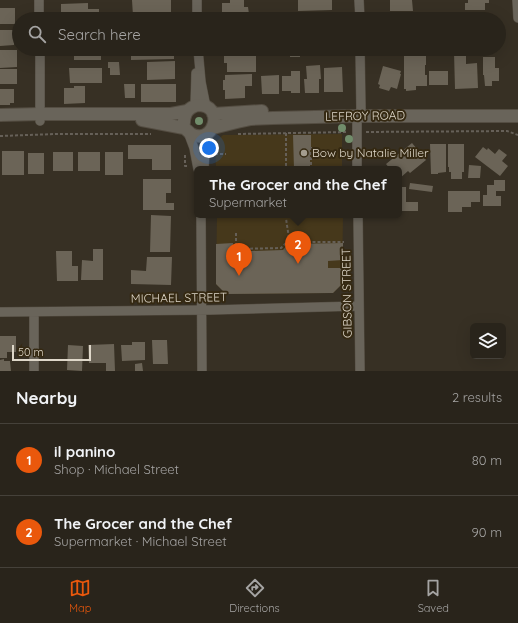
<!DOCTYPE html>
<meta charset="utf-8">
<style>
:root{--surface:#29241b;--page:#353028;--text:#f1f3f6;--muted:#a5a4a3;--line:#45413a;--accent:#ea580c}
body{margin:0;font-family:Quicksand,sans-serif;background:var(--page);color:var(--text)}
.controls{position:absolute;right:12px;bottom:12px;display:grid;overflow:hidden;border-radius:6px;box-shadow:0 4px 16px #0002}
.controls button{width:36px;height:36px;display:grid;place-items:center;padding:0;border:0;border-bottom:1px solid var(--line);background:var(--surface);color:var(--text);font:20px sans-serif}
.scale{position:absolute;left:12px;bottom:10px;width:79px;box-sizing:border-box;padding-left:4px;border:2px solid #ded7c9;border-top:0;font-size:11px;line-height:14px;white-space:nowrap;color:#ded7c9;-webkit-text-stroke:3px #352912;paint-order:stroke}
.you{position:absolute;left:209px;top:148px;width:14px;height:14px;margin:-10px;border:3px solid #fff;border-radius:50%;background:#1a73e8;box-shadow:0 0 0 6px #1a73e833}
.badge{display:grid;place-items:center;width:26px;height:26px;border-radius:50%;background:var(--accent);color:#fff;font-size:13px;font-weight:700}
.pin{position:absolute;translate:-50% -33px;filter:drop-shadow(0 1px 2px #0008)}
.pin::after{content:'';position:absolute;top:21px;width:14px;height:12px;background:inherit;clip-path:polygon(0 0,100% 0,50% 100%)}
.popup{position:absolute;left:194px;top:166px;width:208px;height:52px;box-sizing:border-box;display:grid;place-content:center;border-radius:6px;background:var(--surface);filter:drop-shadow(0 1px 3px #0005);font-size:13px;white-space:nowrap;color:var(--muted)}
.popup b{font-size:15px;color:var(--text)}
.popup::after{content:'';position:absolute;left:50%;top:100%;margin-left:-8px;border:8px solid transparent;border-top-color:var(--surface)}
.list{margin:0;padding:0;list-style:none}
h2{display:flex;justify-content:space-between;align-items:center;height:52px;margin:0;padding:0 16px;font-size:17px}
h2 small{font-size:13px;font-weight:400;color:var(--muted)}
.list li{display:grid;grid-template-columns:26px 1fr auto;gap:12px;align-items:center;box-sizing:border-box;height:72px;padding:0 16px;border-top:1px solid var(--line)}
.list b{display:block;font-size:15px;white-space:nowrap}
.list p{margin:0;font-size:13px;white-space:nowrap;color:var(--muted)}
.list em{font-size:13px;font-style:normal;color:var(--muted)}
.icon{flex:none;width:22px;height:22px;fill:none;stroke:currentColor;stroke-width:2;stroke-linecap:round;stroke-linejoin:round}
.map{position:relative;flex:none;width:518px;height:371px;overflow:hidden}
.search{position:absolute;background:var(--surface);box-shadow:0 4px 16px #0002;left:12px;right:12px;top:12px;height:44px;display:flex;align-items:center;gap:10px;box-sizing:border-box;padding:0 14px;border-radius:22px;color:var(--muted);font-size:15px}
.sheet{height:196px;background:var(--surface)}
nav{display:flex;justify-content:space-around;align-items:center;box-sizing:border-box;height:56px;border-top:1px solid var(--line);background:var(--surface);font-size:11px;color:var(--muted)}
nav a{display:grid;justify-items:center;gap:2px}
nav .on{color:var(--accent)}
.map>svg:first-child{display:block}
.built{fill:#46381b}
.building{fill:#6b6457}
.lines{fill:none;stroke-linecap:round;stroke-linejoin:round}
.street-casing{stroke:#544d42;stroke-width:10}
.secondary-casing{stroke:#544d42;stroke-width:14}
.path{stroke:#666058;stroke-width:2;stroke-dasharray:3 2;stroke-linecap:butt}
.street{stroke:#69645a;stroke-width:9}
.secondary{stroke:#69645a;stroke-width:12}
.tree{fill:#718d6b}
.poi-dot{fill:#a49d8f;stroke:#352912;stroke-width:1.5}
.labels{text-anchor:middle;stroke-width:4;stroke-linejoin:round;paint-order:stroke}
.street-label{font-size:12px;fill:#ded7c9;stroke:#352912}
.poi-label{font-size:12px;fill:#ded7c9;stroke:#352912;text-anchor:start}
</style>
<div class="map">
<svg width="518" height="371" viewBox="0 0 518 371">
<rect width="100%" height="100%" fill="#373024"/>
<!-- built -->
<path class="built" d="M342 134V169H216L215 143 223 135Z
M217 215H343L342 284 333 293 226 294 216 284Z"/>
<!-- building -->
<path class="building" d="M132 0H171V15L133 16Z
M230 0H244V7H248L249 14H222V3H230Z
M298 0H332V10L298 11Z
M390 0H412L413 11H390Z
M468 0H489V3H485V10H465V3H468Z
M88 3V9H99V17L61 18V4Z
M0 8H15V24H0Z
M398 14H420V19H398Z
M491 14V19H456V15Z
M309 16H332V19H309Z
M0 30H14V45L0 46Z
M63 49H101V60H74V56H69V53L63 54Z
M121 49H174V59L131 60V56H122Z
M223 49H250V54H256V72H227V63H224V54H223Z
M265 49H277V52H265Z
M290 49H300V57H290Z
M302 49H311V55H302Z
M384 49H400V55H384Z
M411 49H420V54H426V65H425V75H427V86H416V90L406 91V89H404V50H411Z
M444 49H451V54H444Z
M0 50H17V67L0 68Z
M454 52H466V64L477 63 478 88 455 89Z
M483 57H495V68H499V81H492V86H485L484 75H483Z
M175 61V79L147 80V62Z
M108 62H119L120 75H110V68H108Z
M320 65 321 79H319V93H305L304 79H307L306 66Z
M383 66 401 71 400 74H401L397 89 391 87 389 91 379 88 380 85 378 84Z
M342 67 343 92H324V68Z
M69 68H102V83H70Z
M0 69H17V84H0Z
M291 71H300V93H291V91H282V76H291Z
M429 71H448V85H429Z
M252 74V86H245V98L225 99V90H223V80H225V75Z
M279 75V94H262L261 76Z
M124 84H135V98H125Z
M141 84H176V102H141Z
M74 86H85V103L64 104V88H74Z
M0 89H14V103H10V105H0Z
M293 135H311V147H310V169H294Z
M412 143 426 160 410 173 408 171 399 179V169H390L386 164Z
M430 144H446V172L438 173V174H431Z
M448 144H464V172H462V179H451V172H449V167H448Z
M128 145H171V170H152V159H128Z
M483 147 487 150 488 148 495 154 499 149 507 155 502 161 508 166 500 176 475 157Z
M2 151H24V175H2Z
M53 152H73V171H53Z
M78 152H100V171H78Z
M105 152H123V175H105Z
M28 153H44V174H28Z
M469 165 481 166 480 178H468Z
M276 166V169H222L224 167Z
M143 179H171V193H166V203H174V210H143Z
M494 180H505V191H496V196H501V206H483V195H487V185H494Z
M410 183 433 186 432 192 409 189Z
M399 187H406V202H418V211H399Z
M448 191H480V202H471V207H462V212H448Z
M151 215 171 216 170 252H150Z
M233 243V267H246V255L251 251 283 250 288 244 343 243V260L328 261V268H342V284L333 293 226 294 216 284V244Z
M93 249H103V280H81L82 260 93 261Z
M56 251H72V266H78V281H57Z
M147 257H172L171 285 131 284V270L146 271Z
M0 336H16V352H7V358H0Z
M152 340H167L168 364H153Z
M132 342H145V360L122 361 121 345H132Z
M114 344 115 371H106V363H89L88 345Z
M68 345 83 346 82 371 67 370Z
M4 359V361H10L11 371H0V360Z
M142 363 143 371H135V364Z"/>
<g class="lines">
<defs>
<path id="street" d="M39 0V19
M197 0V19
M359 0 360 19
M517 0 518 18
M40 49V121
M198 49 201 82 206 107
M195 106 196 73
M188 132 194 148 198 169
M204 169 206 134
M357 169V116L361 110 360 49
M201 215 202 371
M358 215 360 371
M0 312 210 310 359 306
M34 312V371"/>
<path id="secondary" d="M198 105C226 105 214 146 191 134 189 132 187 130 184 128 183 116 186 108 198 105Z
M213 114 262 111
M0 115 40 114H171L187 111
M142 120 184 128
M213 128 237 122 251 119 273 118 357 116H518"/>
</defs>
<!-- street casing -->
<use href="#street" class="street-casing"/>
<!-- secondary casing -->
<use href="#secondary" class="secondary-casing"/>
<!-- path -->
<path class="path" d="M366 132 507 131 518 135
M286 133V169
M238 134 348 132
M0 136 56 134H151
M311 147V169
M215 154H226
M185 155V166H188
M286 215C286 224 289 233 289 242
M236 233V249L281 248 287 242H344"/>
<!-- street -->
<use href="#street" class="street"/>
<!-- secondary -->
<use href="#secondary" class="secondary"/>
</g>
<!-- trees -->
<g class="tree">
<circle cx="199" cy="121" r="4"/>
<circle cx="342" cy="128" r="4"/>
<circle cx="349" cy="139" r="4"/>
</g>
<!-- markers -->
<circle class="poi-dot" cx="304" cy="153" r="4"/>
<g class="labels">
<!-- street labels -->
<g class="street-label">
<text transform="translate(365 116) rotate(-1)" y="4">LEFROY ROAD</text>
<text transform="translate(347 293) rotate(-91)" y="4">GIBSON STREET</text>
<text transform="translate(179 298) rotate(-1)" y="4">MICHAEL STREET</text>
</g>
<!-- poi labels -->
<g class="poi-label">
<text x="312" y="157">Bow by Natalie Miller</text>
</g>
</g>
</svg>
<div class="controls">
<button><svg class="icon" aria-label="layers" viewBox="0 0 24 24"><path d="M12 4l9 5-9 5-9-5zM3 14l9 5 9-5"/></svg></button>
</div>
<div class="scale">50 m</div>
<div class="you"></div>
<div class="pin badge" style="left:239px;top:276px">1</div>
<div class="pin badge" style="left:298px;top:264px">2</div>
<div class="popup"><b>The Grocer and the Chef</b>Supermarket</div>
<div class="search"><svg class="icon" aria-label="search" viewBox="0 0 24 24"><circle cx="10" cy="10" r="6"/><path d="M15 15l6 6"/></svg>Search here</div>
</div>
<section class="sheet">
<h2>Nearby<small>2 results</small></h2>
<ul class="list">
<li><span class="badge">1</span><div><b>il panino</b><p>Shop · Michael Street</p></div><em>80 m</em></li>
<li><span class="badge">2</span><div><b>The Grocer and the Chef</b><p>Supermarket · Michael Street</p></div><em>90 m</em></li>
</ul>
</section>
<nav>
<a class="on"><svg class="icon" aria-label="map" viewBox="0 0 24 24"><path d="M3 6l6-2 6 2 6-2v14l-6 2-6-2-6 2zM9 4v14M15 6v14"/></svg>Map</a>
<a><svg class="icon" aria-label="directions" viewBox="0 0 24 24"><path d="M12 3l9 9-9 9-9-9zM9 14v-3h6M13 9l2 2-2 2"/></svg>Directions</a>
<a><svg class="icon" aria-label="saved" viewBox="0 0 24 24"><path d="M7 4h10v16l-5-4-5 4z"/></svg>Saved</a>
</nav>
